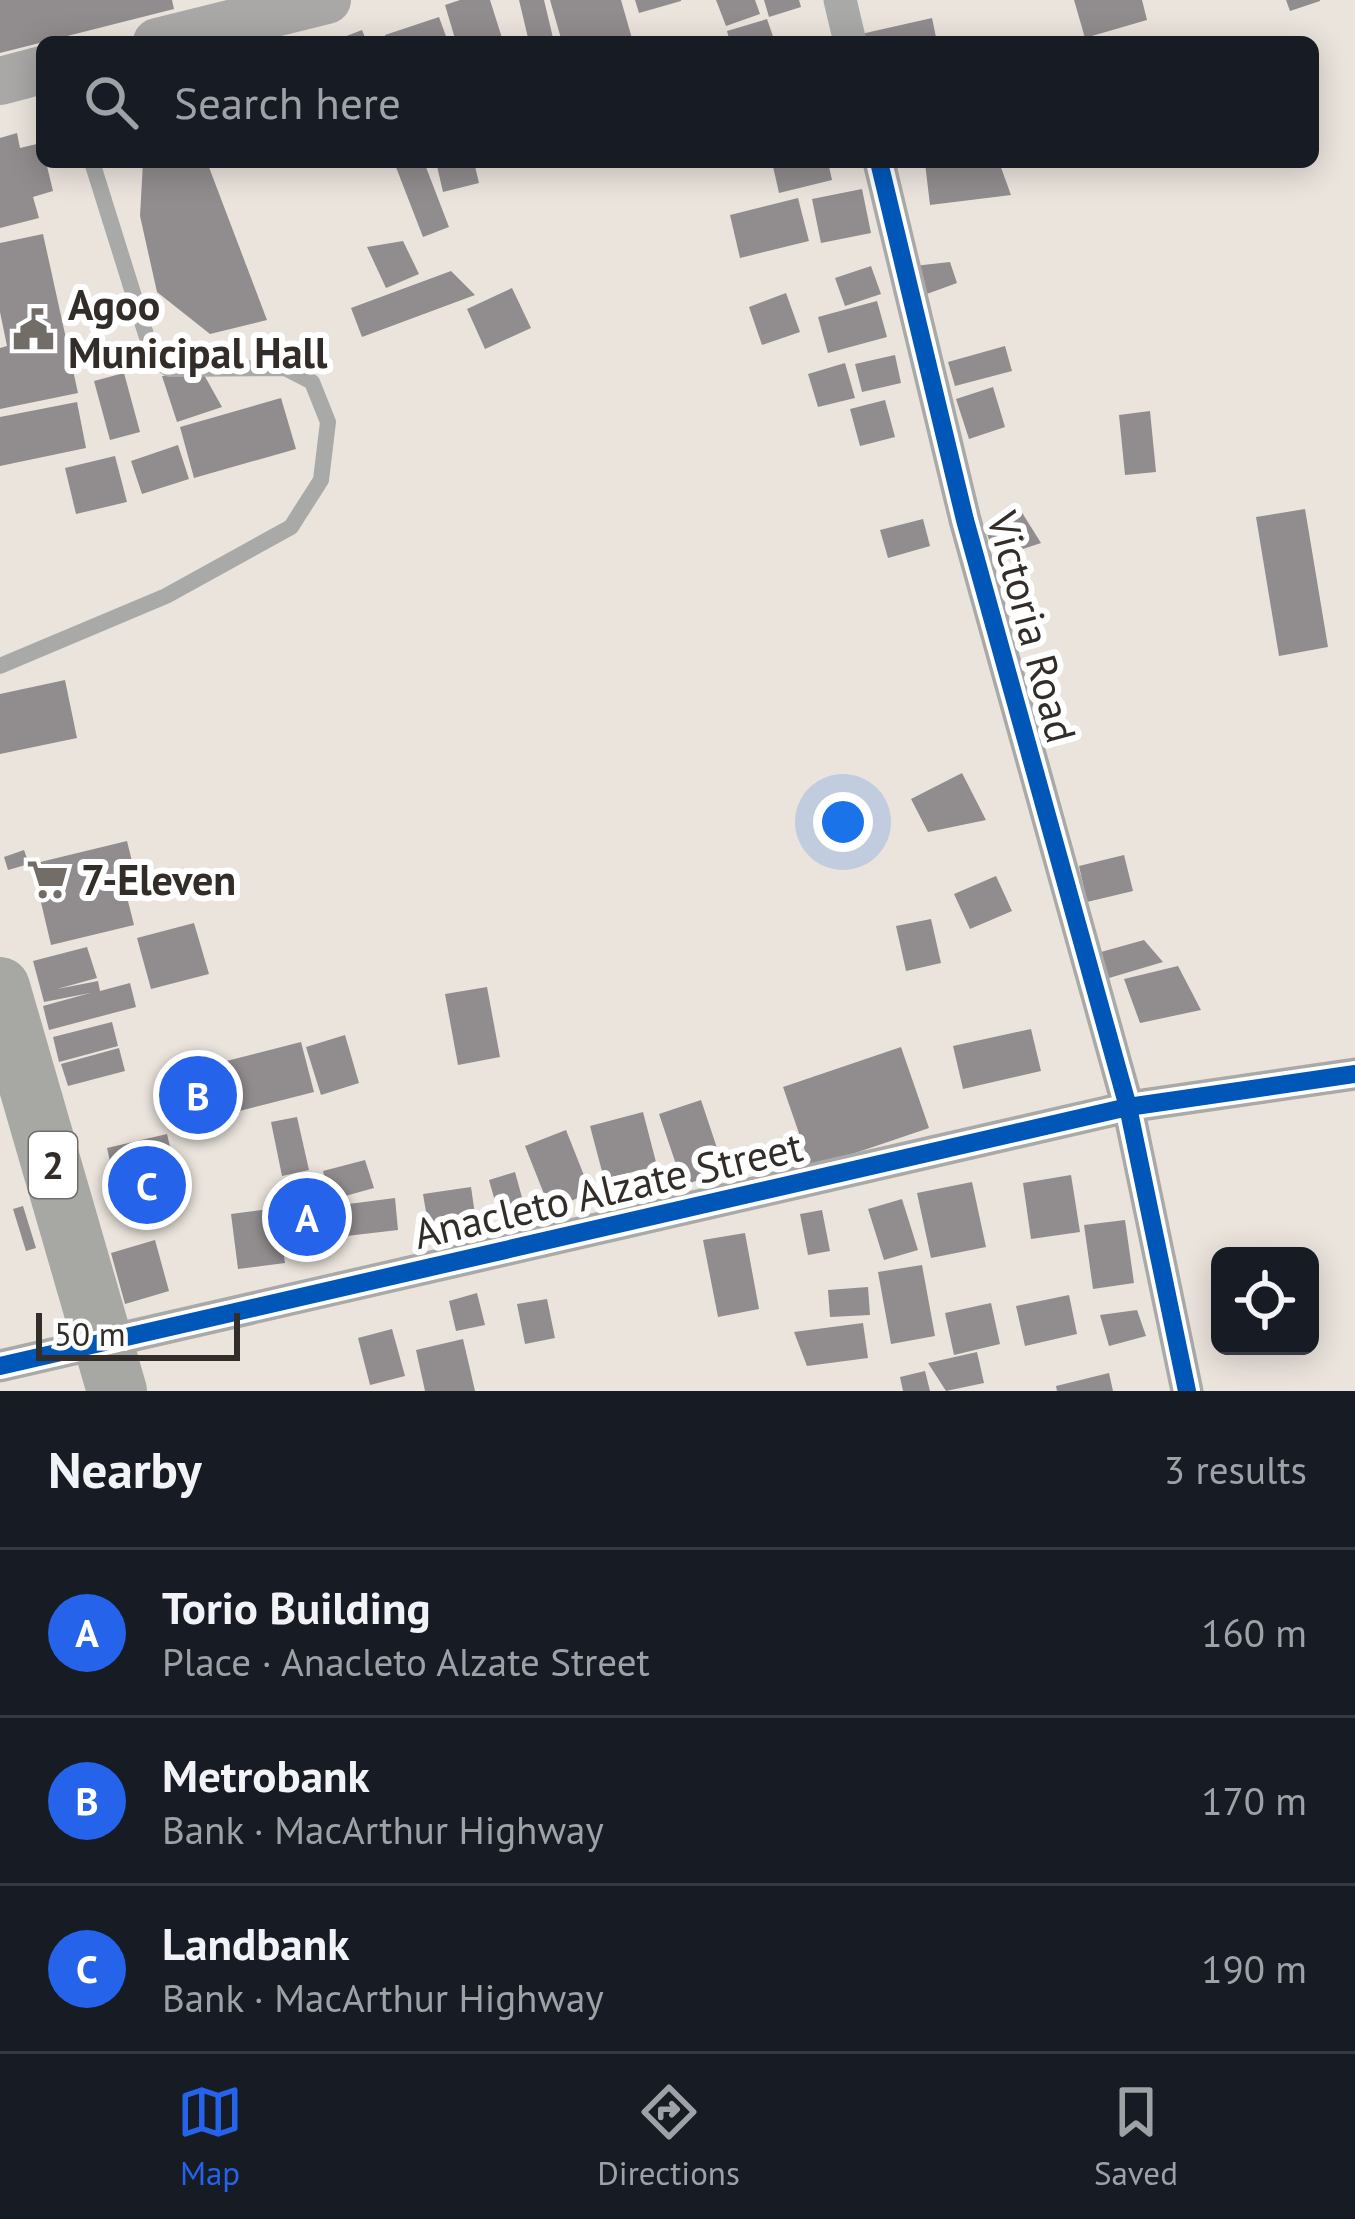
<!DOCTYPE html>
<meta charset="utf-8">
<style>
:root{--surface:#171b24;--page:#242831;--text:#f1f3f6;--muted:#9ea1a6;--line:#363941;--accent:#2563eb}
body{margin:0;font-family:"PT Sans",sans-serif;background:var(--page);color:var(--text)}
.controls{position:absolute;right:36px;bottom:36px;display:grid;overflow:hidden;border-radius:18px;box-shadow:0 6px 30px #0003}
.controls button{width:108px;height:108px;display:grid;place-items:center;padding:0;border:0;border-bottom:3px solid var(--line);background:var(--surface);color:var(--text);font:60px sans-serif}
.scale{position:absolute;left:36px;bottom:30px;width:204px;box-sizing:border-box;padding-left:12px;border:6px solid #322d28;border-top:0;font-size:33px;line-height:42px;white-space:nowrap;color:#322d28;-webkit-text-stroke:9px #fff;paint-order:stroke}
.you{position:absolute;left:843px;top:822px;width:42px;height:42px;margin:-30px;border:9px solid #fff;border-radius:50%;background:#1a73e8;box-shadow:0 0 0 18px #1a73e833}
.badge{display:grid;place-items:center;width:78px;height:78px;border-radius:50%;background:var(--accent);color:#fff;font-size:39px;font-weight:700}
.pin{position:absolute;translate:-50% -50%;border:6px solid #fff;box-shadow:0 3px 12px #0006}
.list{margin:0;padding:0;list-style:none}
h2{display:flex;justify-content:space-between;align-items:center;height:156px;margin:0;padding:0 48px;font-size:51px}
h2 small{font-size:39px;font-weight:400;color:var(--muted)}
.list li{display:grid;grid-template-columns:78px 1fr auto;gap:36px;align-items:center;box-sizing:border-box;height:168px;padding:0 48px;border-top:3px solid var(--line)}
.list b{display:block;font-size:45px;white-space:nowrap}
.list p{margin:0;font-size:39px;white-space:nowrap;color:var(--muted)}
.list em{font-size:39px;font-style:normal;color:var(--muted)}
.icon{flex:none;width:66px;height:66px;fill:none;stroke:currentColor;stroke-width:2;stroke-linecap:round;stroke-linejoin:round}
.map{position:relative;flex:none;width:1355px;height:1391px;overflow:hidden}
.search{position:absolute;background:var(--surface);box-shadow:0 6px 30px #0003;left:36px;right:36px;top:36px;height:132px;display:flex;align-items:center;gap:30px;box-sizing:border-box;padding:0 42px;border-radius:18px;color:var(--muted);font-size:45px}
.sheet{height:660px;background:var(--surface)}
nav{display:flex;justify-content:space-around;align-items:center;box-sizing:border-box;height:168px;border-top:3px solid var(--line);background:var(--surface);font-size:33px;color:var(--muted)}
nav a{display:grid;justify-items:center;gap:6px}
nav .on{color:var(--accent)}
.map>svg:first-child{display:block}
.building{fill:#918c8d}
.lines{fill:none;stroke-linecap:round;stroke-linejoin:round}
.lane{stroke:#a9aaa8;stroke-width:16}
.street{stroke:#a9aaa8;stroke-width:33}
.secondary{stroke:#a9a8a7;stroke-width:48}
.highway{stroke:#a7a8a4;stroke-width:60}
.cycleway-casing{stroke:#fff;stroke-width:26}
.cycleway{stroke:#0057b8;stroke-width:18}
.labels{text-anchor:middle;stroke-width:12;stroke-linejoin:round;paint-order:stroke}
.shield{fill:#fff;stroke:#706c68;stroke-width:3}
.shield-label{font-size:39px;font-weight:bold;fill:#322d28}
.poi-label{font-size:42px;font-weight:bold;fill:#322d28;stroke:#fff;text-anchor:start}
.street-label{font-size:42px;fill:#322d28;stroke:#fff}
</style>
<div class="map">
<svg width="1355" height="1391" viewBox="0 0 1355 1391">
<rect width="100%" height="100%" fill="#ebe4dd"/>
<!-- building -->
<path class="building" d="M0 0H172L174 9 0 53Z
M460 0H490L502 38 490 42H456L445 5Z
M519 0H544L554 42H529Z
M550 0H621L633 42H562Z
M635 0H681V1L639 13Z
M716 0H755L760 14 726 26Z
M764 0H799L801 7 769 17Z
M1074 0H1142L1147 20 1085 38Z
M1286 0H1320V1L1290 11Z
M439 17 448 42H388L385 35Z
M932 18 937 42H863L861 34Z
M767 19 775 42H730L727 31Z
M362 30 367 42H331Z
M17 133 20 148 41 143 42 162H46L53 191 33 197 39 218 0 228V138Z
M143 162H207L267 320 210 334 157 292 140 216Z
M394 162H424L449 227 423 237Z
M436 162H474L479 183 443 192Z
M772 162H828L832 180 779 193Z
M934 162H999L1011 195 930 205 925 163Z
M862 189 871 233 821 243 812 199Z
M798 198 809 241 740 258 730 215Z
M43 234 78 393 0 409V348L7 346 0 312V243Z
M403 241 419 274 386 288 367 247Z
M950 262 957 283 924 295 914 266Z
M871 266 881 294 845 306 835 278Z
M451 271 475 295 362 337 351 308Z
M512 288 531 328 485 349 467 309Z
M786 293 800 332 762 345 749 307Z
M877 301 887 337 828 353 818 317Z
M1005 346 1012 371 955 386 948 362Z
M895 355 901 383 862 392 855 364Z
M845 363 855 398 818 407 808 374Z
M124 373 140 432 110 440 94 381Z
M203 373 222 407 177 422 162 376Z
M993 387 1005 427 969 439 956 399Z
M281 398 296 449 194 478 180 427Z
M885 400 895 437 860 446 850 409Z
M77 402 86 448 0 466V417Z
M1150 411 1156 472 1125 475 1119 415Z
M178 445 189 479 142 494 131 461Z
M115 456 127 502 76 514 65 468Z
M1305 509 1328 647 1279 656 1256 517Z
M1021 511 1041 543 995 558 984 524Z
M923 519 930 546 888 558 880 530Z
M65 680 77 738 0 754V694Z
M962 773 986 820 928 832 911 799Z
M127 841 139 890 126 893 134 925 51 945 32 864Z
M24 850 29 864 8 870 4 857Z
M1124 855 1133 891 1087 902 1079 866Z
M996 876 1012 911 970 929 954 894Z
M931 919 941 963 906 971 896 926Z
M194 923 209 974 151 989 137 938Z
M1144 940 1163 962 1109 978 1101 952Z
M87 947 97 978 57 989 98 981 100 991 130 983 136 1007 49 1030 43 1006 90 993 44 1002 33 961Z
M1178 966 1201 1010 1140 1023 1124 979Z
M487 987 500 1057 458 1065 445 994Z
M112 1022 118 1046 59 1062 53 1037Z
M1031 1029 1041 1071 963 1089 953 1046Z
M345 1035 359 1083 321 1095 306 1047Z
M301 1042 314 1092 169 1129 156 1079Z
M901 1047 929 1128 811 1168 783 1087Z
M119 1048 125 1071 68 1086 61 1064Z
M701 1100 725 1172 683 1185 659 1114Z
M643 1112 657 1166 604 1179 590 1126Z
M297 1117 309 1170 282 1176 271 1122Z
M566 1130 591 1193 550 1209 525 1146Z
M167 1134 185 1210 124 1224 107 1148Z
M365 1160 374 1188 331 1200 323 1171Z
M515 1172 529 1223 503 1230 489 1180Z
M1071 1175 1080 1232 1031 1239 1023 1183Z
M972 1182 986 1247 931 1258 917 1193Z
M471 1187 478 1235 431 1242 423 1194Z
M635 1187 641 1205 617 1213 605 1196Z
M318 1192 328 1235 296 1243 285 1200Z
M395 1198 398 1230 338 1237 333 1206Z
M902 1199 918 1250 884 1260 868 1209Z
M23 1206 36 1248 26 1251 13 1209Z
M277 1208 285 1263 238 1269 231 1214Z
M822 1210 830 1251 808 1255 800 1214Z
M1125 1220 1134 1283 1093 1289 1084 1225Z
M745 1233 759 1309 718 1317 703 1240Z
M155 1240 169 1291 125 1304 111 1253Z
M922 1265 935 1336 891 1344 878 1272Z
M868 1287 870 1315 830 1317 828 1290Z
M477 1293 485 1325 456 1331 449 1301Z
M1069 1295 1077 1334 1025 1346 1016 1306Z
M547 1299 555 1338 525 1344 517 1304Z
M991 1303 1000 1344 954 1355 945 1313Z
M1137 1310 1146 1336 1109 1346 1100 1315Z
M863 1323 868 1358 807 1366 794 1332Z
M392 1329 405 1376 370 1385 358 1338Z
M463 1339 475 1391H425L416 1350Z
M977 1352 984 1383 946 1391 928 1363Z
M925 1371 930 1391H903L900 1377Z
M1109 1373 1113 1391H1057L1056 1386Z"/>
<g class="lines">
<!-- lane -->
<path class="lane" d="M0 666 166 596 291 527 321 480 328 422 312 382 285 368 169 369 154 360 92 162"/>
<!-- street -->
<path class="street" d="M840 0 850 42
M879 162 965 520 1128 1107 1187 1391
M0 1366 1128 1107 1355 1074"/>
<!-- secondary -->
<path class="secondary" d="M157 42 327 0
M0 81 42 70"/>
<!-- highway -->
<path class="highway" d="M0 987 117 1391"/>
<defs>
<path id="cycleway" d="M879 162 965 520 1128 1107 1187 1391
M0 1366 1128 1107 1355 1074"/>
</defs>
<!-- cycleway casing -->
<use href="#cycleway" class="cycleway-casing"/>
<!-- cycleway -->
<use href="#cycleway" class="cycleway"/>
</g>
<!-- icons -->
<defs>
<symbol id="civic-bare" viewBox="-9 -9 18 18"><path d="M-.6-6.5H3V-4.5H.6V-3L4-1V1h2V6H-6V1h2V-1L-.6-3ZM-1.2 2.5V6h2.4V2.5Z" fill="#736d67" stroke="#fff" stroke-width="2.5" paint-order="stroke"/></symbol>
<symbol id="supermarket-bare" viewBox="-9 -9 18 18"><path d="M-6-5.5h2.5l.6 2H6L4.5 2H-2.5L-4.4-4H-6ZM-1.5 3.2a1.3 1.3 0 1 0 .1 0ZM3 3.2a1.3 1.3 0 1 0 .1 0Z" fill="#736d67" stroke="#fff" stroke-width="2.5" paint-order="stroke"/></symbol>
</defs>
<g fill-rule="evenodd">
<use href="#civic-bare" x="4" y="300" width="59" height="59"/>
<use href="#supermarket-bare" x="18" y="850" width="59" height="59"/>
</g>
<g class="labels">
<!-- shield labels -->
<rect class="shield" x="29" y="1132" width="48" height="66" rx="9"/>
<g class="shield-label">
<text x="53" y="1179">2</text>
</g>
<!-- poi labels -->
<g class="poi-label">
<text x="68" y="320">Agoo<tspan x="68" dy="48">Municipal Hall</tspan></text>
<text x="81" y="895">7-Eleven</text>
</g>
<!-- street labels -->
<g class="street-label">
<text transform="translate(1032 627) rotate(75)" y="15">Victoria Road</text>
<text transform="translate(608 1190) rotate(-13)" y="15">Anacleto Alzate Street</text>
</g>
</g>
</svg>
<div class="controls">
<button><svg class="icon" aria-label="locate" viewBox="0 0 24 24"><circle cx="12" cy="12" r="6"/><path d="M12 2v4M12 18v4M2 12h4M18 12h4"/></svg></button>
</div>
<div class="scale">50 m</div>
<div class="you"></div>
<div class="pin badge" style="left:307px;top:1217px">A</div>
<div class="pin badge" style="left:198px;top:1095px">B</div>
<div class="pin badge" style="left:147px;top:1185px">C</div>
<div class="search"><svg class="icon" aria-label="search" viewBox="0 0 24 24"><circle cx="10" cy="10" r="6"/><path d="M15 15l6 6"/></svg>Search here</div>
</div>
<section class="sheet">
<h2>Nearby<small>3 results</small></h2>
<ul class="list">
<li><span class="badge">A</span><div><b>Torio Building</b><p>Place · Anacleto Alzate Street</p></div><em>160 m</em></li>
<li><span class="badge">B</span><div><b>Metrobank</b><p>Bank · MacArthur Highway</p></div><em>170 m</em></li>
<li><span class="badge">C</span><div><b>Landbank</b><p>Bank · MacArthur Highway</p></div><em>190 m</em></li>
</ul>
</section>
<nav>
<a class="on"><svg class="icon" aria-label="map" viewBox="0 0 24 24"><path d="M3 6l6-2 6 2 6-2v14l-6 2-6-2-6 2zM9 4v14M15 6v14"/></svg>Map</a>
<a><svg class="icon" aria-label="directions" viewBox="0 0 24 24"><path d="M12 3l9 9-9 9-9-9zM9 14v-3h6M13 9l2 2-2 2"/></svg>Directions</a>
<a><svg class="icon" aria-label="saved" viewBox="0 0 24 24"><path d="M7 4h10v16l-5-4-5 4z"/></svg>Saved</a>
</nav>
